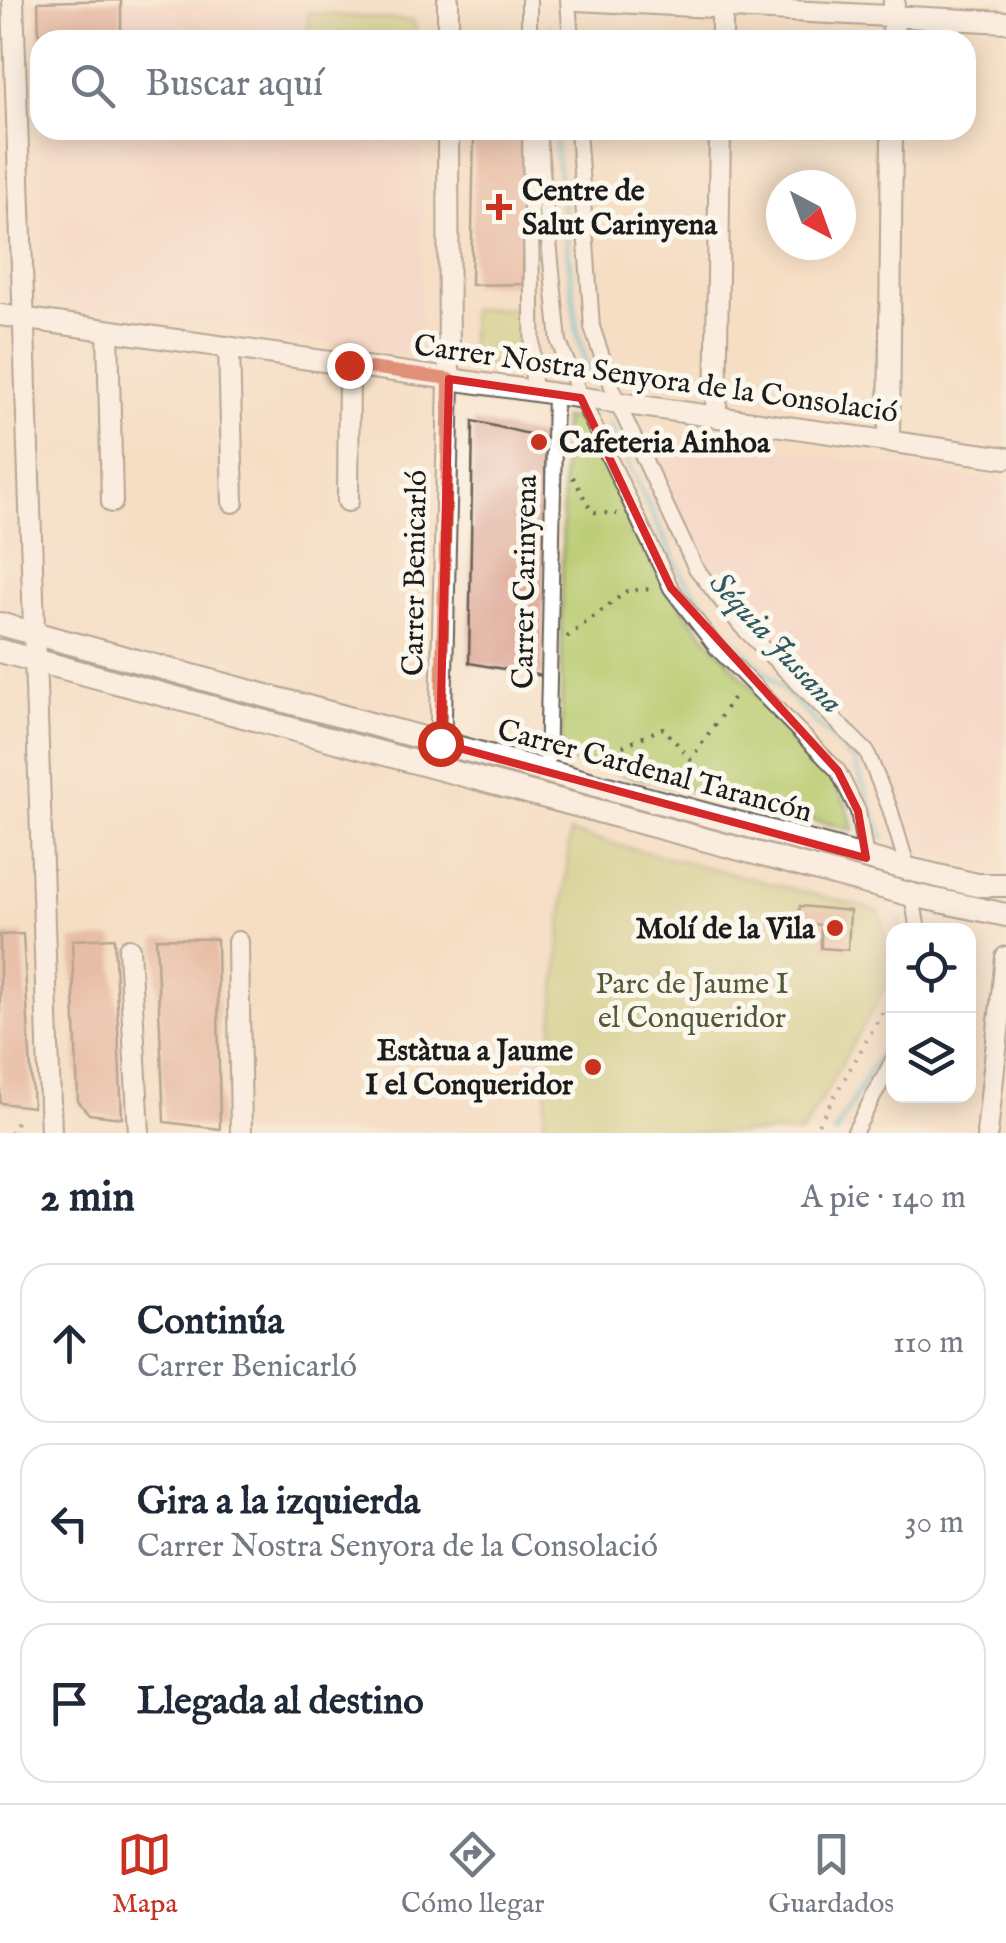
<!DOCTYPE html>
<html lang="es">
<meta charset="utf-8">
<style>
:root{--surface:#fff;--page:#f6f6f7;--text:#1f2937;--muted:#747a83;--line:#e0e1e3;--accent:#c8321e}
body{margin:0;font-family:"IM FELL English",serif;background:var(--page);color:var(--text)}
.controls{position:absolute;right:30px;bottom:30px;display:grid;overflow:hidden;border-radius:20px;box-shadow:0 5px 25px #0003}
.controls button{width:90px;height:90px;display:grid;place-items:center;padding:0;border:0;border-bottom:2px solid var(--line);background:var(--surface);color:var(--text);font:50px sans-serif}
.compass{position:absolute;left:766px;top:170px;width:90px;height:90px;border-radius:50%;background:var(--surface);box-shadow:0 5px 25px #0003;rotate:139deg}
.stop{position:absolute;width:30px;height:30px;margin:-22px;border:8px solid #c8321e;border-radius:50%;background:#fff}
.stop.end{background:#c8321e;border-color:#fff;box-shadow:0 2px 10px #0008}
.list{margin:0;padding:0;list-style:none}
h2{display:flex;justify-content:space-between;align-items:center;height:130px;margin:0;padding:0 40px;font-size:42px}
h2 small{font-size:32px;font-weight:400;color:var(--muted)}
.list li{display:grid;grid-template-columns:65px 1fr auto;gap:30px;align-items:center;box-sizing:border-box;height:160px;margin:0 20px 20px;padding:0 20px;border:2px solid var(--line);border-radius:30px}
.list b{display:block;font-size:38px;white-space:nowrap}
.list p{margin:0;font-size:32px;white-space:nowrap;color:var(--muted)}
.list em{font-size:32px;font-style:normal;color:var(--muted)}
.icon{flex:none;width:55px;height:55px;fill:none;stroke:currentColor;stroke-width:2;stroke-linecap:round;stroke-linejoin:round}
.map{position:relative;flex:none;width:1006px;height:1133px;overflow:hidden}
.search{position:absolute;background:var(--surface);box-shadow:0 5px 25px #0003;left:30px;right:30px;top:30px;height:110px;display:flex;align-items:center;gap:25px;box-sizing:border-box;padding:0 35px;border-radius:30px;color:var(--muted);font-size:38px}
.sheet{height:670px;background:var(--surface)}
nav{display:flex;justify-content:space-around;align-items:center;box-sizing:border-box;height:140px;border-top:2px solid var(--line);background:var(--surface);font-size:28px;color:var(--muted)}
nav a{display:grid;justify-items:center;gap:5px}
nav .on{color:var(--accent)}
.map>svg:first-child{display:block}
.built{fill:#f7d0cb}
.green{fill:#b7c96c;stroke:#6a7244;stroke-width:2.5}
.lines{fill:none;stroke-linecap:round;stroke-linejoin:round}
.stream{stroke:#4fb8cc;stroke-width:6}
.building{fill:#d79481}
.pedestrian-casing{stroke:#686057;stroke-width:18}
.minor-casing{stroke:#686057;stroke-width:24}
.tertiary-casing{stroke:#686057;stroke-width:26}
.path{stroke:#686057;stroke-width:4;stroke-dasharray:2.5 8;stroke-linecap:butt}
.pedestrian{stroke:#fff;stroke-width:14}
.minor{stroke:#fff;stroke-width:20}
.tertiary{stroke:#fff;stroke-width:22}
.route{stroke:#c8321e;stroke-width:12}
.marked{fill:none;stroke:#d62828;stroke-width:8;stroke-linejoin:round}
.poi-dot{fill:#c8321e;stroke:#fbf7ec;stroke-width:4}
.labels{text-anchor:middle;stroke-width:10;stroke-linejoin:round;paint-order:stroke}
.poi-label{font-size:30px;font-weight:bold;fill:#1c1c1c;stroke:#fbf7ec;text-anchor:start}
.street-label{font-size:30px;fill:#1c1c1c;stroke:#fbf7ec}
.park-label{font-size:30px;fill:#525938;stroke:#fbf7ec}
.water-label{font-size:32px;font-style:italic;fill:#305a62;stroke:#fbf7ec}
</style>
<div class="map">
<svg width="1006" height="1133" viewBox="0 0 1006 1133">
<rect width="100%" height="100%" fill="#fbf7ec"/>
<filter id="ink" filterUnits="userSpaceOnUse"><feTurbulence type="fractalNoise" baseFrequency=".01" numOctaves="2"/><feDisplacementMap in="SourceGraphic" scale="20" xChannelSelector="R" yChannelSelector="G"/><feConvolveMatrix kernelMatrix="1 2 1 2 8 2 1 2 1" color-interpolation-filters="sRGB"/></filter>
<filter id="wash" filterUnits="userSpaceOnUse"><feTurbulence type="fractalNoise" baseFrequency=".0048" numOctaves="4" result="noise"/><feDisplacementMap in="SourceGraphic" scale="40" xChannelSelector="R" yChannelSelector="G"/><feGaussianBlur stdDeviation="2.25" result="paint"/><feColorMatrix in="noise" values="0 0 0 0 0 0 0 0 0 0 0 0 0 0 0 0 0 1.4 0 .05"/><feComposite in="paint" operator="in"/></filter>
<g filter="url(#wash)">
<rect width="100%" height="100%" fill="#f5dec4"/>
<!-- built -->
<path class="built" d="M122 0 308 13V35L327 40H121Z
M42 130H423L420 340 406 354 64 306 39 274Z
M653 429 1006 484V742L993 866 908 851 898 805 872 750 753 625 701 564 645 439Z"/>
<!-- green -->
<path class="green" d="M308 13 414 21 418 40H327L308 35Z
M525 308V367L483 365 470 351V309Z
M563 418 581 419 642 543 690 618 832 777 847 806 854 830 561 759Z
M570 833 880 911 892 976 802 1133H543Z"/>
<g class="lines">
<!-- stream -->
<path class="stream" d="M550 27V40
M554 130 577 330 590 379
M609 424 683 577 730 636 854 761 883 837
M899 920 901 931
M835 1133 894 1028"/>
</g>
<g id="blocks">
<!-- building -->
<path class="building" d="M121 0V40H39L38 2Z
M529 34V40H476V35Z
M474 130H527L523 284 471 285Z
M473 421 546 438 543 676 469 663Z
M800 906 850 911 848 950 821 948V925L798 922Z
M23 934 33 1107 0 1103V935Z
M114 938 122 1118 89 1114 78 1101 72 940Z
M156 938 217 939 220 1129 164 1122Z"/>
</g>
</g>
<g filter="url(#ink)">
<use href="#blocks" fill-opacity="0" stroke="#686057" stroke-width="2.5"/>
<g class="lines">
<defs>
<path id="pedestrian" d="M529 0V40
M568 0 571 40
M538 130 559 342 581 398 671 588 717 648 838 771 858 811 866 858
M578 130 592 327 618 404 695 567 741 626 867 752 890 809 908 869
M530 131 533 391
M547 772 555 395
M912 895 918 931
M854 1133 894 1058"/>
<path id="minor" d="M13 0 51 1133
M577 0 1006 22
M448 40V0
M722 40V0
M893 40 894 0
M0 315 1006 458
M108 331 112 502
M229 348 233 502
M716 417 720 130
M889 442 892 130
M348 501 349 365
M440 757 449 379 448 130
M238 942 241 1133
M129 949 139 1133
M987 1133 1006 957"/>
<path id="tertiary" d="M0 624 908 869 977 885H1006
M0 651 912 895 1006 915"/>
</defs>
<!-- pedestrian casing -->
<use href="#pedestrian" class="pedestrian-casing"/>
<!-- minor casing -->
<use href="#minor" class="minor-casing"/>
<!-- tertiary casing -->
<use href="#tertiary" class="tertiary-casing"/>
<!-- path -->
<path class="path" d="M573 477 592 512 617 514
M567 637 627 591 651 589
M594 759 663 728 691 759 736 694
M10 1133 18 1119
M813 1133 894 993"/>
<!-- pedestrian -->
<use href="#pedestrian" class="pedestrian"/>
<!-- minor -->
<use href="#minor" class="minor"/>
<!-- tertiary -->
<use href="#tertiary" class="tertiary"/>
</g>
</g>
<g class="lines" filter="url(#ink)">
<!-- route -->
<path class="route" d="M349 365 449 379 440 743"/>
</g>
<!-- marked area -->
<path d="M0 0H1006V1133H0ZM449 379 581 398 671 588 838 771 858 811 866 858 440 743Z" fill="#f5dec4" fill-opacity=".55" fill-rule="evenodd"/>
<path class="marked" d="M449 379 581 398 671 588 838 771 858 811 866 858 440 743Z"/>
<!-- markers -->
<g class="poi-dot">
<path d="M494 192h10v10h10v10h-10v10h-10v-10h-10v-10h10z"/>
<circle cx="539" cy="442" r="10"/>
<circle cx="835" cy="928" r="10"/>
<circle cx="593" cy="1067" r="10"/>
</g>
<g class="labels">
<!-- poi labels -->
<g class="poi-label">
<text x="522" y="200">Centre de<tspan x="522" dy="34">Salut Carinyena</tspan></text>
<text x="559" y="452">Cafeteria Ainhoa</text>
<text x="815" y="938" text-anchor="end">Molí de la Vila</text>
<text x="573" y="1060" text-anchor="end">Estàtua a Jaume<tspan x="573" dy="34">I el Conqueridor</tspan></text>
</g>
<!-- street labels -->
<g class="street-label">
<text transform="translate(656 378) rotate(8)" y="10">Carrer Nostra Senyora de la Consolació</text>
<text transform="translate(414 573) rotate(-89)" y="10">Carrer Benicarló</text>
<text transform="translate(524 582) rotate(-89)" y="10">Carrer Carinyena</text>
<text transform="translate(655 770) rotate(15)" y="10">Carrer Cardenal Tarancón</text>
</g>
<!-- park labels -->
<g class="park-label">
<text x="692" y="993">Parc de Jaume I<tspan x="692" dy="34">el Conqueridor</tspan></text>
</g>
<!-- water labels -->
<g class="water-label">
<text transform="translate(777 642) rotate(47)" y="11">Séquia Jussana</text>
</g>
</g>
</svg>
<div class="controls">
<button><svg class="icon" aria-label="locate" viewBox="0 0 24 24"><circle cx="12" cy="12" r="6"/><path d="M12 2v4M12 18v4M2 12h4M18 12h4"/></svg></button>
<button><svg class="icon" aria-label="layers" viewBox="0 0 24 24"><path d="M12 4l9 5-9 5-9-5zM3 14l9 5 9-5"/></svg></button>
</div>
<svg class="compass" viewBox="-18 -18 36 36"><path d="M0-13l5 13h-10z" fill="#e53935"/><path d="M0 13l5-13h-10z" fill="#747a83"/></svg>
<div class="stop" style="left:440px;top:743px"></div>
<div class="stop end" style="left:349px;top:365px"></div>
<div class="search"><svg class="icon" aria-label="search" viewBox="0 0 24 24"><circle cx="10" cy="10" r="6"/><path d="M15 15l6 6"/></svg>Buscar aquí</div>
</div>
<section class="sheet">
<h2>2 min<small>A pie · 140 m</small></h2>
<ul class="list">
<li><svg class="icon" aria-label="ahead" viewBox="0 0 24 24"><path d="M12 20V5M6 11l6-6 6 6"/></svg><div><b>Continúa</b><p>Carrer Benicarló</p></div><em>110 m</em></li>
<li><svg class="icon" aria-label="left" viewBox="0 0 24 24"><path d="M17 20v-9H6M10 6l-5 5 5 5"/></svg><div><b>Gira a la izquierda</b><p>Carrer Nostra Senyora de la Consolació</p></div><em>30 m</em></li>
<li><svg class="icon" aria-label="arrive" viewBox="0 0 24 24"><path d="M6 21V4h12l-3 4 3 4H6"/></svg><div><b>Llegada al destino</b></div></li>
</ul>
</section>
<nav>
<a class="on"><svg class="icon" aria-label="map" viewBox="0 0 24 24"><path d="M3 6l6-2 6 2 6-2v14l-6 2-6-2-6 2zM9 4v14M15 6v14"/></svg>Mapa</a>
<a><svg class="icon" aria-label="directions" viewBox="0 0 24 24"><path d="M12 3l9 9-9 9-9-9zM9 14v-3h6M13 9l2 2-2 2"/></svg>Cómo llegar</a>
<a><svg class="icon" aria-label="saved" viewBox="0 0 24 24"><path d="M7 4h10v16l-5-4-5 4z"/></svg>Guardados</a>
</nav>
